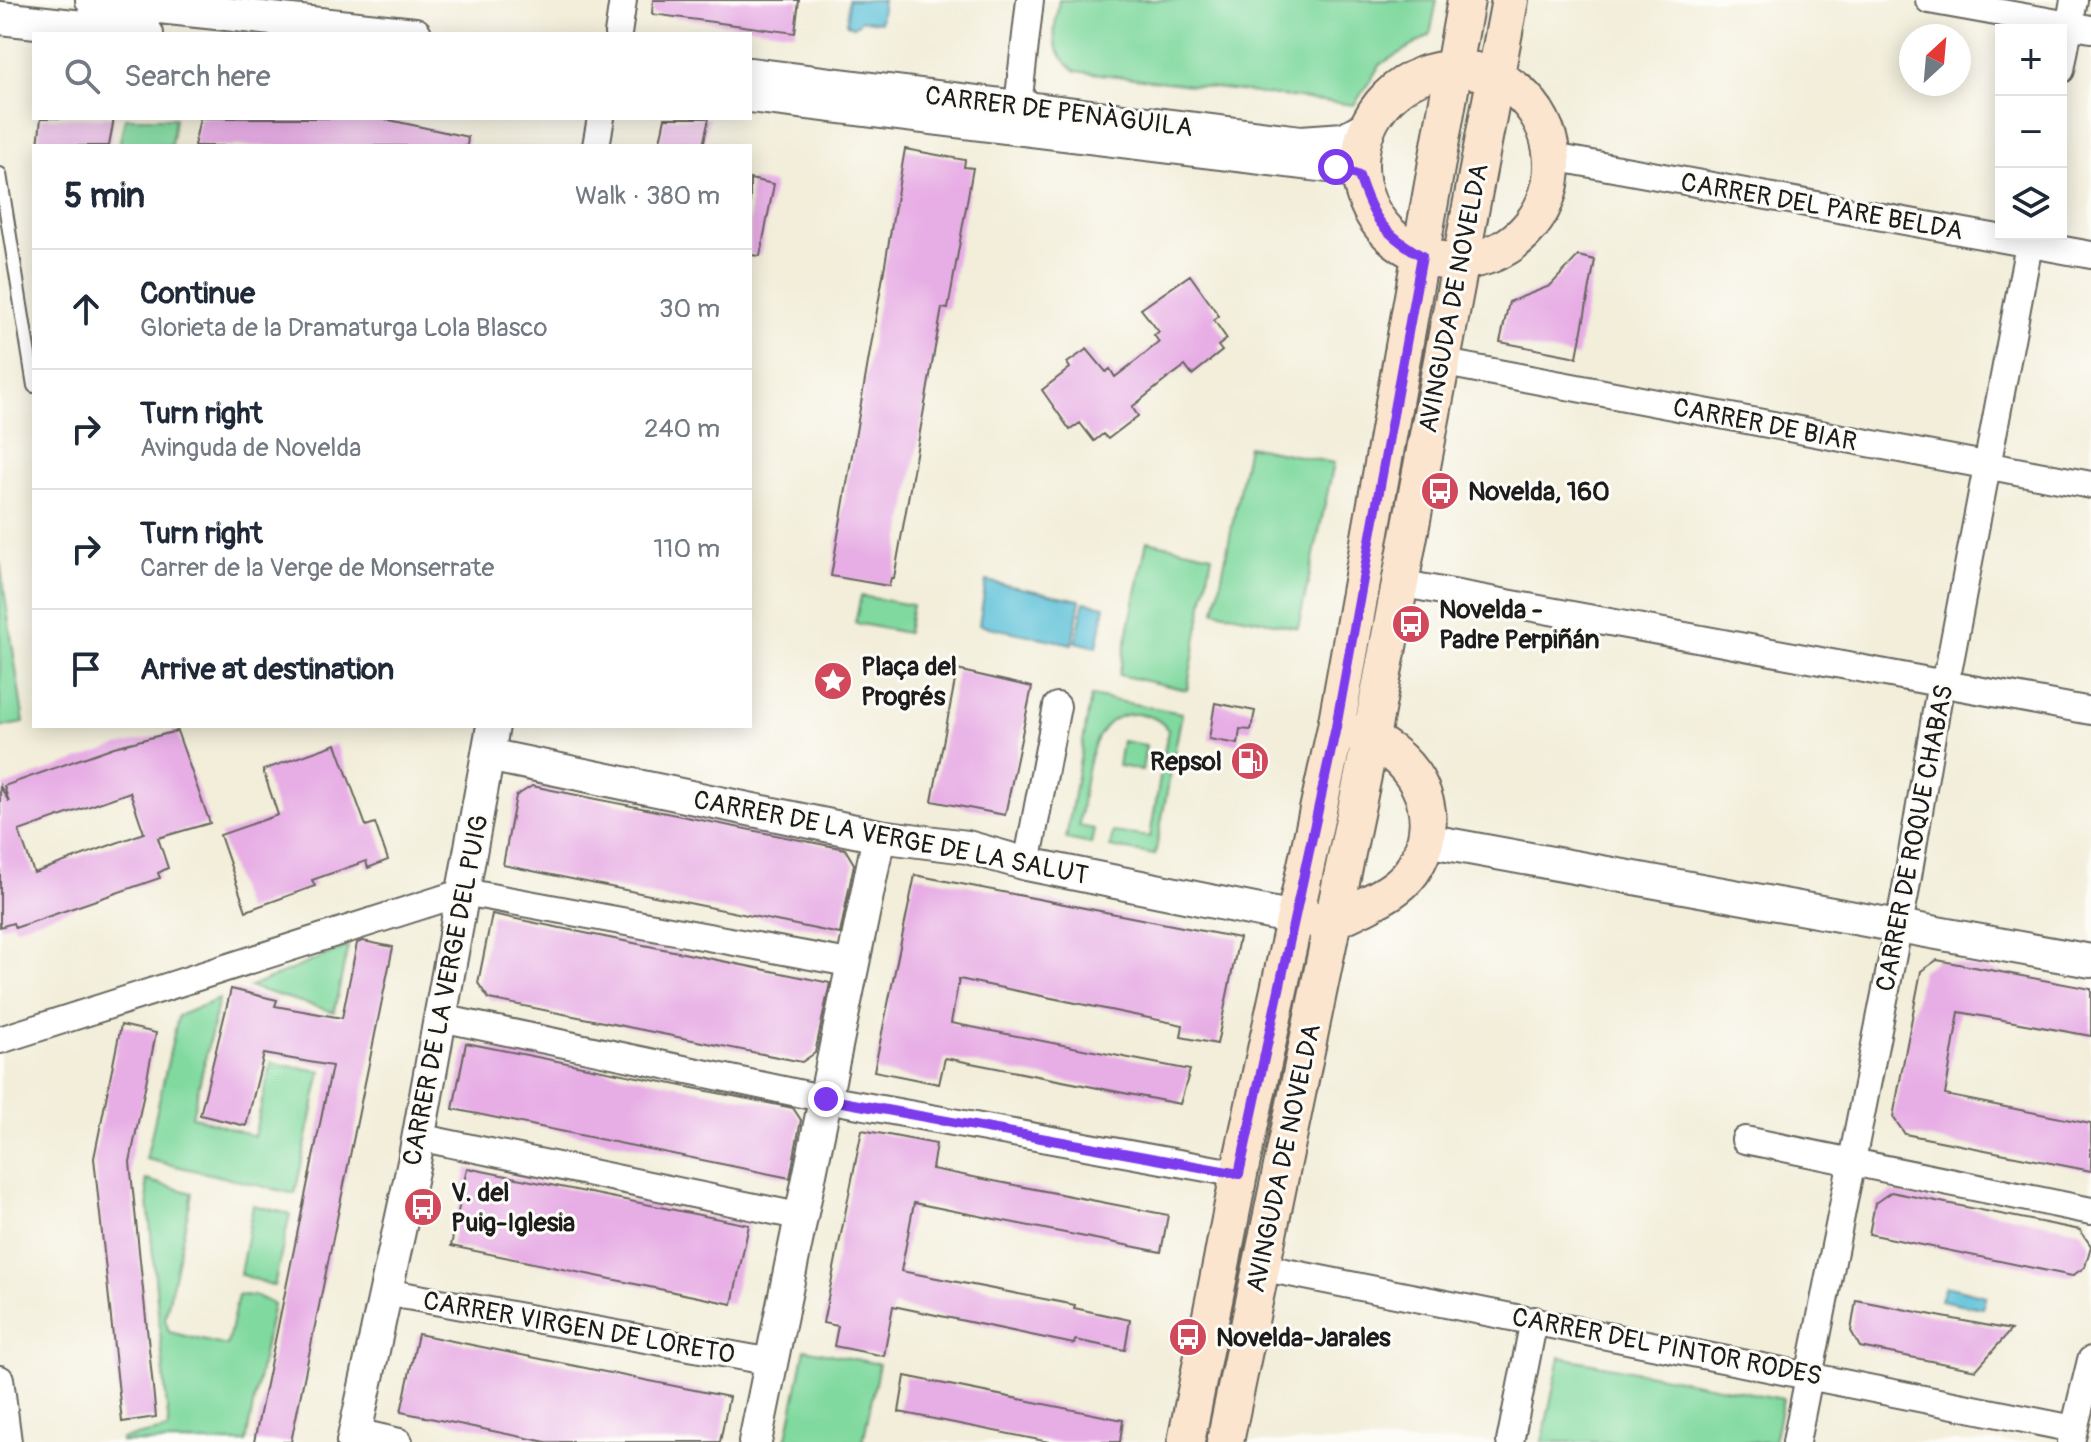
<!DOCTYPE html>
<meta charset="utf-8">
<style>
:root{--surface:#fff;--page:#f6f6f7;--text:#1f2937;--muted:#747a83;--line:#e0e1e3}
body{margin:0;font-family:Pangolin,sans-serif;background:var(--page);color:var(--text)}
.controls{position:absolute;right:24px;top:24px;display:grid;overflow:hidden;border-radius:0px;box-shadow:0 4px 20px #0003}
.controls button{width:72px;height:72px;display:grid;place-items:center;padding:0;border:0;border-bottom:2px solid var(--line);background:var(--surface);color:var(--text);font:40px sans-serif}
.compass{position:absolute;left:1899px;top:24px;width:72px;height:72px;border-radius:50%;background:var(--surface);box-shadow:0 4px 20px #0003;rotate:26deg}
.stop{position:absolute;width:24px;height:24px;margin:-18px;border:6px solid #7c3aed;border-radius:50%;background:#fff}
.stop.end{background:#7c3aed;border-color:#fff;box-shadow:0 2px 8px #0008}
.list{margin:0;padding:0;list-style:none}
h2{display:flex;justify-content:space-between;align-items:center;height:104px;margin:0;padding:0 32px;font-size:34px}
h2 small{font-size:26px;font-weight:400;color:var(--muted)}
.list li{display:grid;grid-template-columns:52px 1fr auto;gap:24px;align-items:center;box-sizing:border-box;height:120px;padding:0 32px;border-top:2px solid var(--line)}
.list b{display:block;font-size:30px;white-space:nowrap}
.list p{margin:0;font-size:26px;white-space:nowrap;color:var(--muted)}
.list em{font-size:26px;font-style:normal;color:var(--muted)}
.icon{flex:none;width:44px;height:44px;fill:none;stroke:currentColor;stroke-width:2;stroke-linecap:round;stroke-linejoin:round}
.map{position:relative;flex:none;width:2091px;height:1442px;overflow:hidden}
.search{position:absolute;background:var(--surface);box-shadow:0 4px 20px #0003;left:32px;top:32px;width:720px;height:88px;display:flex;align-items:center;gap:20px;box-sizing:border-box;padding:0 28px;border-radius:0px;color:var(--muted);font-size:30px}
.panel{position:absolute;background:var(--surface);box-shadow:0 4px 20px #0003;left:32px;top:144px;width:720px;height:584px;border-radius:0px}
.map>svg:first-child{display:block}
.green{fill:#80d99f;stroke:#4e7a5e;stroke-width:2}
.water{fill:#5bc1d9;stroke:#3c6e7a;stroke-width:2}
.building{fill:#e7ade5;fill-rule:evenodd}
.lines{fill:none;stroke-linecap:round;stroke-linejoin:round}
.service-casing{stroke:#67665e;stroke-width:16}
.minor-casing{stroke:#67665e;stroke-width:30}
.tertiary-casing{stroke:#67665e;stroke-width:36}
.secondary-casing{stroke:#67665e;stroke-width:40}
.service{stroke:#fff;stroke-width:12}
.minor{stroke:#fff;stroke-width:26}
.tertiary{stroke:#fff;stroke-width:32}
.secondary{stroke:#fbe5cf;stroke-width:36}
.route{stroke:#7c3aed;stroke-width:10}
.labels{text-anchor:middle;stroke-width:6;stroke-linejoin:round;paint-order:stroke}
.street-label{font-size:26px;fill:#1c1c1c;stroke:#fdfcf7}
.poi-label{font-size:26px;font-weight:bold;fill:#1c1c1c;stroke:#fdfcf7;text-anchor:start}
</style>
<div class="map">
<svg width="2091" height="1442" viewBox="0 0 2091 1442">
<rect width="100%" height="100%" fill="#fdfcf7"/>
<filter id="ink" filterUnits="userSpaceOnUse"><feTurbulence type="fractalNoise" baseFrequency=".0125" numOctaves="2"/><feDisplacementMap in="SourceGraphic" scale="16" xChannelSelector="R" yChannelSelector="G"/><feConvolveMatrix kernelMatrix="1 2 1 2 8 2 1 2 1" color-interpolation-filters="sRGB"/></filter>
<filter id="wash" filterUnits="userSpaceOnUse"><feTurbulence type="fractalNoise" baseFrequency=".006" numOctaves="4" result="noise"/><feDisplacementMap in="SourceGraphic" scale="32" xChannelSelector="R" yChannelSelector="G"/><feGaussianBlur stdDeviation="1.8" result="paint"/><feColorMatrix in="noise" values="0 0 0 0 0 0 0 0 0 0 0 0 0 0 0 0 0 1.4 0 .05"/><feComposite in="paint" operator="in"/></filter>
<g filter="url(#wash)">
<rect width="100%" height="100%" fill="#f2eeda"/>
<!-- green -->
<path class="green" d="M1059 0H1437L1430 35 1381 64 1354 105 1076 71C1047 49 1054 32 1059 0Z
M125 118H175L171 146H119Z
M1248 446 1334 463 1298 628 1215 611Z
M1147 541 1212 555 1187 690 1119 675Z
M0 562 24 723 0 727Z
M861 596 912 605 907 633 855 623Z
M1091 696 1182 713 1155 855 1110 847 1113 832 1150 837 1168 730C1160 719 1150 715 1136 714 1085 712 1085 790 1079 826L1094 829 1091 844 1066 839Z
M1122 741 1146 745 1142 770 1118 766Z
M348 946 334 1012 250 987Z
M219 999 192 1116 254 1136 271 1063 321 1071 295 1194 146 1159 178 1016Z
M146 1180 192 1193 165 1319 169 1332 227 1346 238 1295 257 1296 273 1304 246 1442H121V1439L169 1429Z
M253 1205 290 1214 274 1286 240 1274Z
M805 1349 879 1364 863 1442H786Z
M1560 1357 1783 1399 1774 1442H1542Z"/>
<!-- water -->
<path class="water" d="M848 0H883L880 22 862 20 854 27 847 24Z
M986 581 1080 600 1072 644 979 625Z
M1084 602 1105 606 1097 647 1076 642Z
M1945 1286 1986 1296 1982 1308 1940 1300Z"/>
<g id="blocks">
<!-- building -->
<path class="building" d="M653 0H799L795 33 652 14Z
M41 118H114L109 146H38Z
M200 118H380L468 137 467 146H194Z
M665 118H709L703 146H659Z
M905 149 965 160 964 167 973 168 948 309 942 308 894 578H891L889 586 831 576Z
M750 179 774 184 760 256 750 255Z
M1578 256 1595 260 1577 357 1500 342 1509 302 1550 286Z
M1190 275 1219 316 1214 320 1227 339 1218 346 1222 351 1192 375 1185 366 1167 379 1132 407 1138 416 1108 439 1103 434 1094 441 1080 423 1070 430 1042 390 1070 368 1067 363 1087 349 1106 372 1110 369 1115 377 1137 360 1159 342 1154 335 1159 332 1141 309Z
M957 670 1032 687 1005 815 932 801Z
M1215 703 1255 711 1251 730 1240 729 1238 744 1209 739Z
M177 731 210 823 158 838 168 868 158 873 160 878 15 928 13 923 0 927V786L9 802 4 786 114 747ZM130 792 144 833 34 873 19 831Z
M336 744 366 826 375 823 388 860 368 868 366 861 312 880 315 886 246 911 220 835 278 815 263 770Z
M532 786 845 849 854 864 840 934 503 865 516 796Z
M915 875 1239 938 1217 1044 1181 1037 1183 1025 959 979 951 1023 1190 1070 1180 1104 945 1058 939 1084 874 1071Z
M492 914 830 983 815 1053 802 1062 489 999 478 983Z
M363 941 393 947 291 1442H254L332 1066 264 1054 246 1126 200 1115 231 989 277 1000 275 1006 342 1018 357 943Z
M1937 960 2091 989V1036L1959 1012 1945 1095 2091 1124V1171L1905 1134 1893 1117 1911 1023 1921 971Z
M121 1025 156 1033 130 1162 156 1417 122 1422 94 1158Z
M466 1043 793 1108 801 1120 790 1178 453 1109Z
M862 1130 936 1144 932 1169 1168 1215 1161 1252 914 1203 901 1271 1075 1305 1074 1308 1130 1320 1125 1350 1075 1340 1074 1344 893 1306 884 1356 834 1346 838 1326 823 1323Z
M467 1168 749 1225 732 1304 451 1246Z
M1891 1192 2080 1230 2091 1246 2085 1267 2072 1276 1869 1234 1875 1203Z
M1856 1300 1948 1318 2011 1330 1976 1370 1860 1347 1851 1331Z
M418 1334 729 1397 720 1442H546L401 1412Z
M905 1376 1123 1420 1120 1442H1049L899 1412Z"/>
</g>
</g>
<g filter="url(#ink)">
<use href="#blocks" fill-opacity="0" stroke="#67665e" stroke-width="2"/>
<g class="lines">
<defs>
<path id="service" d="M0 174 34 386"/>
<path id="minor" d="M1929 0 2091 29
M618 34 623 0
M2061 70 2074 0
M1016 123 1030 0
M596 146 601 118
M1553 157 2091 255
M1440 362 2091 485
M1399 583 2091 711
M1027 864 1057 706
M441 1018 826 1099 1239 1174
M0 1040 464 892 854 964
M418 1137 803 1217
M1745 1140 2091 1211
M1260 1267 2074 1429
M385 1292 772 1362
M0 1379 8 1442
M355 1432 399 1442
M1510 1442 1534 1320
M1796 1442 1905 894 1941 682 1949 667 2031 234
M2071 1442 2091 1360"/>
<path id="tertiary" d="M92 0 415 34
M0 18 147 34
M750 74 1301 142 1344 139 1366 127
M750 96 1336 167 1359 176
M488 755 879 836 967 847 1027 864 1294 918
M1425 840 2091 961
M353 1442 414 1162 493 726
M755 1442 879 836"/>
<path id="secondary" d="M1360 165a96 96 0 1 1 192 0a96 96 0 1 1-192 0Z
M1316 920C1335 922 1345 915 1362 907 1381 897 1399 889 1412 871 1451 811 1412 749 1350 732
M1186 1442 1239 1174 1336 727 1466 0
M1225 1442 1371 737 1510 0"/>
</defs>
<!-- service casing -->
<use href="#service" class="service-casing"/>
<!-- minor casing -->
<use href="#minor" class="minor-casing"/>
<!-- tertiary casing -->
<use href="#tertiary" class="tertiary-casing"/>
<!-- secondary casing -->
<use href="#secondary" class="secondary-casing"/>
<!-- service -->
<use href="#service" class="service"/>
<!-- minor -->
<use href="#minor" class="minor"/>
<!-- tertiary -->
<use href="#tertiary" class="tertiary"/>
<!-- secondary -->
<use href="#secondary" class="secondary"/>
</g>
</g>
<g class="lines" filter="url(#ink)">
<!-- route -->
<path class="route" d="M826 1099 1239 1174 1336 727 1422 256C1383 233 1373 219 1359 176L1336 167"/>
</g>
<!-- icons -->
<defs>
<symbol id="bus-disc" viewBox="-11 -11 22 22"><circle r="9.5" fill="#d1495b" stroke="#fdfcf7"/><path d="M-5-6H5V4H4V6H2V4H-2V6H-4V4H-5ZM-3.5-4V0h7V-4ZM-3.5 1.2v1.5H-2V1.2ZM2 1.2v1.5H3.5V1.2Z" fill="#fff"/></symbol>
<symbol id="sight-disc" viewBox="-11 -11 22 22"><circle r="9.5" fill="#d1495b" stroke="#fdfcf7"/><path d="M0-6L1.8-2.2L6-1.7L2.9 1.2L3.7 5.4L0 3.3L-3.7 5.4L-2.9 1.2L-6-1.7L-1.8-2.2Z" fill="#fff"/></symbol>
<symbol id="fuel-disc" viewBox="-11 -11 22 22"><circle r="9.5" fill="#d1495b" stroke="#fdfcf7"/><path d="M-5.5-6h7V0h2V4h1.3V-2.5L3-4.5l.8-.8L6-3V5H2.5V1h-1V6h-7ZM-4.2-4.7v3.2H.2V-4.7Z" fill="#fff"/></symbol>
</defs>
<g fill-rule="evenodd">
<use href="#bus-disc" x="1418" y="469" width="44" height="44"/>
<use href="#bus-disc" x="1389" y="602" width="44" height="44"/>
<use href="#sight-disc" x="811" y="659" width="44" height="44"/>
<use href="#fuel-disc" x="1228" y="739" width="44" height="44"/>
<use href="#bus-disc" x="401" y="1185" width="44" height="44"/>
<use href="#bus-disc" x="1166" y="1315" width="44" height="44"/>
</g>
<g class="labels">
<!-- street labels -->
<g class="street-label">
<text transform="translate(1059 111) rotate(7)" y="9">CARRER DE PENÀGUILA</text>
<text transform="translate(1822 206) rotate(10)" y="9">CARRER DEL PARE BELDA</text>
<text transform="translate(1453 298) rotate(-79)" y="9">AVINGUDA DE NOVELDA</text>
<text transform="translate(1765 424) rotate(11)" y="9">CARRER DE BIAR</text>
<text transform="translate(891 837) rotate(11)" y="9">CARRER DE LA VERGE DE LA SALUT</text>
<text transform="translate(1914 838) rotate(-79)" y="9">CARRER DE ROQUE CHABAS</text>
<text transform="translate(445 990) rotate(-79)" y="9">CARRER DE LA VERGE DEL PUIG</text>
<text transform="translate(1283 1158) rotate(-78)" y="9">AVINGUDA DE NOVELDA</text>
<text transform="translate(579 1327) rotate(10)" y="9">CARRER VIRGEN DE LORETO</text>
<text transform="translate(1667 1346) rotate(11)" y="9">CARRER DEL PINTOR RODES</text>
</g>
<!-- poi labels -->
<g class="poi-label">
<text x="1468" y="500">Novelda, 160</text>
<text x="1439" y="618">Novelda -<tspan x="1439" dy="30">Padre Perpiñán</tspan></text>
<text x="861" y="675">Plaça del<tspan x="861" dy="30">Progrés</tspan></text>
<text x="1222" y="770" text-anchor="end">Repsol</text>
<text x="451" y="1201">V. del<tspan x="451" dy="30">Puig-Iglesia</tspan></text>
<text x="1216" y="1346">Novelda-Jarales</text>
</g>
</g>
</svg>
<div class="controls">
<button>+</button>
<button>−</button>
<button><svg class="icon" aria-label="layers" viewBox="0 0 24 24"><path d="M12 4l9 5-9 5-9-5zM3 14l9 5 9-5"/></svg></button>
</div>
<svg class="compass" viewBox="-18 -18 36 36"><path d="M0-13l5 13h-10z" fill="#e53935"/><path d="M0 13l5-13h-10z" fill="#747a83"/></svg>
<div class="stop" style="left:1336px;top:167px"></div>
<div class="stop end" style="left:826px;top:1099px"></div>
<div class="search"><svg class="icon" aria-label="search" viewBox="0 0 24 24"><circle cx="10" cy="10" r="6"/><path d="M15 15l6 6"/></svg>Search here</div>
<section class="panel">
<h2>5 min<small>Walk · 380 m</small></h2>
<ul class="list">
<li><svg class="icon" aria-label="ahead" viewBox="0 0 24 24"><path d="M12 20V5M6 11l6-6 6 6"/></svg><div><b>Continue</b><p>Glorieta de la Dramaturga Lola Blasco</p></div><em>30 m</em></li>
<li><svg class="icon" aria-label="right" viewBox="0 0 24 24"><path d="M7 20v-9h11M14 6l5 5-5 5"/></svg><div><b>Turn right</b><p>Avinguda de Novelda</p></div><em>240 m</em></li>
<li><svg class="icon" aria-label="right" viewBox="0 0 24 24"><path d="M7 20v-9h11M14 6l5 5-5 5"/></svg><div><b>Turn right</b><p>Carrer de la Verge de Monserrate</p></div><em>110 m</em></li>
<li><svg class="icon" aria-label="arrive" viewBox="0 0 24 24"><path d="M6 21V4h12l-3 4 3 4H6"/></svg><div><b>Arrive at destination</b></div></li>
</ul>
</section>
</div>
